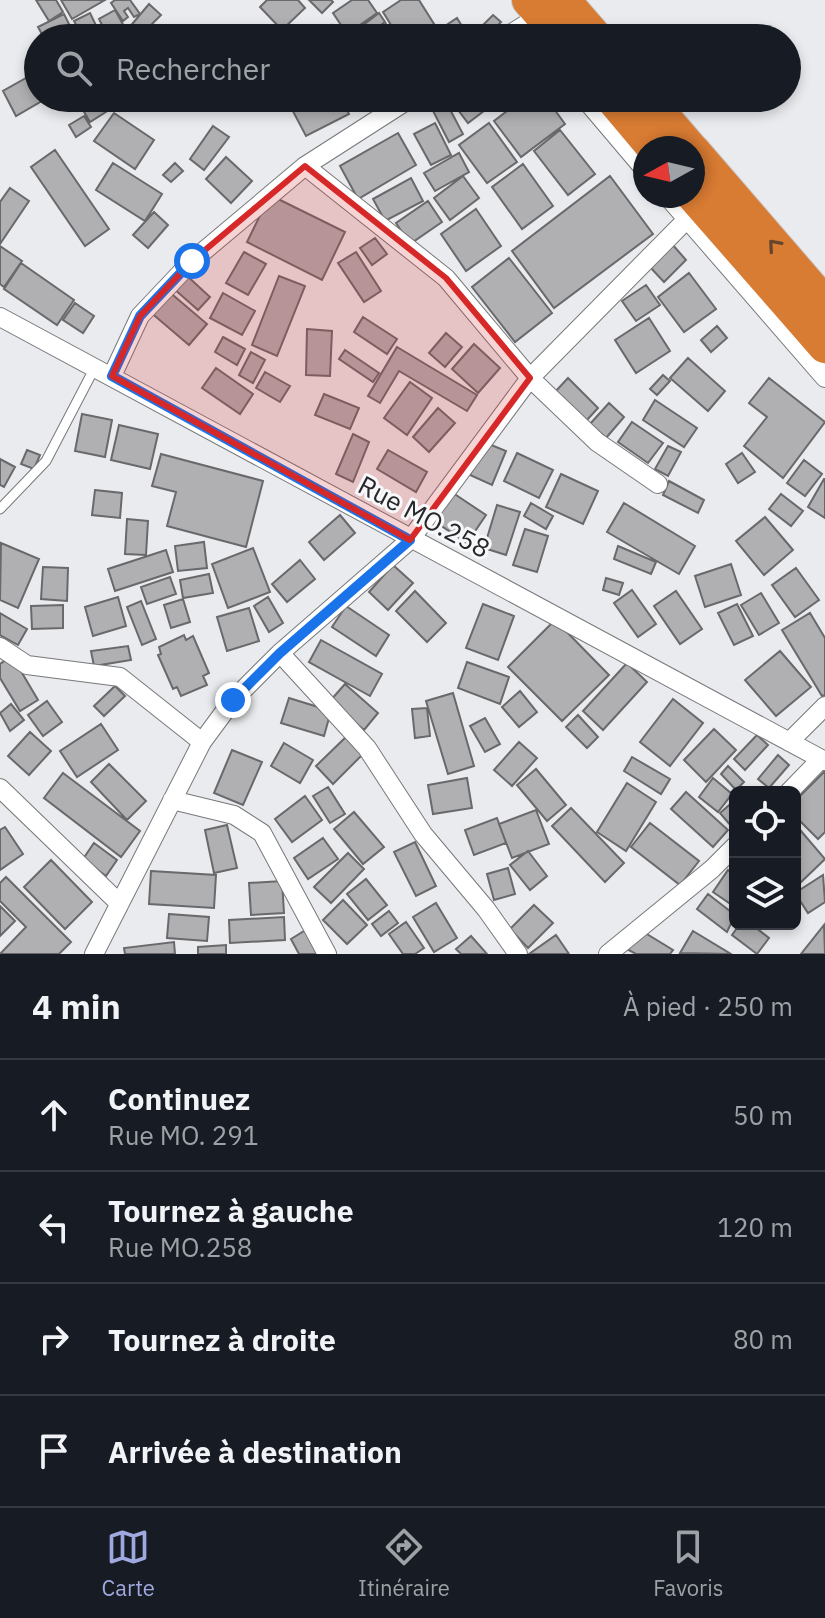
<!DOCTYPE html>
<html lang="fr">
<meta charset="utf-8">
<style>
:root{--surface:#171b24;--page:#20242c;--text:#f1f3f6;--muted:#9ea1a6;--line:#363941;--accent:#a0a9df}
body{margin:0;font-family:"IBM Plex Sans",sans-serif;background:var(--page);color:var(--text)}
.controls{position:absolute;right:24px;bottom:24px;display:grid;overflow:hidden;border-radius:12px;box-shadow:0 4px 12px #0003}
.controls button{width:72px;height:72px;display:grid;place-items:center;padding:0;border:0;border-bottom:2px solid var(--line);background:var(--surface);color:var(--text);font:40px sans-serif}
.compass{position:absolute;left:633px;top:136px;width:72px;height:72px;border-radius:50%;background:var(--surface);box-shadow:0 4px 12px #0003;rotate:262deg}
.stop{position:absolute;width:24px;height:24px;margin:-18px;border:6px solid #1a73e8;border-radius:50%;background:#fff}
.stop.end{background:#1a73e8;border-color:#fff;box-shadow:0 2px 8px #0008}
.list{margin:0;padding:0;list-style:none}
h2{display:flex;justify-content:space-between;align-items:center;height:104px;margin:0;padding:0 32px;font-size:34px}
h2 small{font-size:26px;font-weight:400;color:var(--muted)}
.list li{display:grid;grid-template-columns:52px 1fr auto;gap:24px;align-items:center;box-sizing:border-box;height:112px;padding:0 32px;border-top:2px solid var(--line)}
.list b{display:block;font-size:30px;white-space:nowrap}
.list p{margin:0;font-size:26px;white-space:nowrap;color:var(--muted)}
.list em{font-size:26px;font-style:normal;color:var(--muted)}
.icon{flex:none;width:44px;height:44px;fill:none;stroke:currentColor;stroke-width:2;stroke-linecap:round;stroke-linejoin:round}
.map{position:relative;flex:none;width:825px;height:954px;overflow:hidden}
.search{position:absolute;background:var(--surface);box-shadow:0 4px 12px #0003;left:24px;right:24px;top:24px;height:88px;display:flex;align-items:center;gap:20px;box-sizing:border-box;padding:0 28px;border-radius:44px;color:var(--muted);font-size:30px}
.sheet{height:552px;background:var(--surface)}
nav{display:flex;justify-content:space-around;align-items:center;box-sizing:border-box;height:112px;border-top:2px solid var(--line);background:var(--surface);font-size:22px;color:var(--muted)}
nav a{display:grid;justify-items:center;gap:4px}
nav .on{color:var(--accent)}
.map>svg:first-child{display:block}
.building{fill:#b0b0b3;stroke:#69696c;stroke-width:2}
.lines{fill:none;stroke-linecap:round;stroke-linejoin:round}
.lane-casing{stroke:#77787a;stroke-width:11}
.street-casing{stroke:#77787a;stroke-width:20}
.highway-casing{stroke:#c7c7c7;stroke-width:36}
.lane{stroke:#fff;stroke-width:9}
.street{stroke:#fff;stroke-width:18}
.highway{stroke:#d87b33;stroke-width:34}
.oneway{stroke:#66452c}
.route{stroke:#1a73e8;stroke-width:10}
.marked{fill:#d62828;fill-opacity:0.2;stroke:#d62828;stroke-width:6;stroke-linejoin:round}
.labels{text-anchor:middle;stroke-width:6;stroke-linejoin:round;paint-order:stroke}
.street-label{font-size:26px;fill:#282829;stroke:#f7f8fb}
</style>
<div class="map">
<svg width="825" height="954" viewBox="0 0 825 954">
<rect width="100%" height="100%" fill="#eaebee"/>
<!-- building -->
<path class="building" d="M36 0H56L63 12 49 21Z
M61 0H105L72 19Z
M115 0H130L140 14 134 17 128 8 124 11 128 17 123 21 111 3Z
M267 0H298L305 8 282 30 260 7Z
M309 0H331L333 2 322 13Z
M352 0H368L377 13 347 34 333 13Z
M401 0H419L434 24 411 38H399L383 12Z
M149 4 161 15 138 38 128 29Z
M115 10 125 28 108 37 99 19Z
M90 13 102 38H83L74 21Z
M379 13 385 22 368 34 362 26Z
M64 14 73 32 61 38H44L38 27Z
M493 15 501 22 489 34 481 27Z
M457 18 468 36 448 38 442 28Z
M386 24 396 38H372L370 35Z
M332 25 346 38H320Z
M33 74 38 83V98H47L16 116 3 91Z
M53 98H103L78 111 72 99 58 107Z
M102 98 109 110 90 122 83 110Z
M113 98H131L134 104 120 111Z
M286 98H341L349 114 306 136Z
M444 98 463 134 449 142 430 105Z
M449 98H501L468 123Z
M524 98H546L565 124 521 157 494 121Z
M114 113 154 140 135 169 94 141Z
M84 116 91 127 76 137 69 125Z
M435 123 451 155 431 165 414 134Z
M489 123 517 162 487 183 459 145Z
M213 126 229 137 204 170 190 159Z
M560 130 595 174 568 195 534 151Z
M398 133 416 165 358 199 340 166Z
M55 150 109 229 85 246 31 167Z
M459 153 469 172 435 191 424 173Z
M226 157 252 181 231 203 206 179Z
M113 163 162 194 145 221 96 190Z
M175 163 183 171 171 182 163 175Z
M523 164 553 206 522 229 492 187Z
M463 176 479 198 450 220 434 198Z
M610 176 653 234 554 308 512 251Z
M411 178 423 201 385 221 373 199Z
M10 188 29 201 0 244V202Z
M270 195 345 232 322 280 247 242Z
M428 201 442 222 410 244 396 223Z
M476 209 501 246 466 271 441 234Z
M154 212 168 225 148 248 133 235Z
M375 238 387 254 372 265 360 248Z
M672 244 686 260 664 282 649 266Z
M0 246 22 261 4 287 0 284Z
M244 252 266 264 248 295 226 283Z
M356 252 381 291 364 302 338 263Z
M509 258 552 313 515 342 472 287Z
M21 263 74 300 57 325 4 289Z
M689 273 716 309 684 332 658 297Z
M185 274 210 297 198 310 173 288Z
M279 276 305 286 277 356 252 345Z
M646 285 660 305 636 321 622 301Z
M167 290 207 324 189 345 149 311Z
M223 293 255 311 242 335 210 318Z
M75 303 94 316 83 333 63 320Z
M363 317 397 339 387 354 354 332Z
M649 318 670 351 636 373 615 340Z
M717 326 727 338 711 352 701 340Z
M307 329 332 331 330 376 306 375Z
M446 333 462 347 445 367 429 353Z
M223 337 245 349 237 365 215 352Z
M474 344 500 368 478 393 452 369Z
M397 347 477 395 467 411 399 371 380 403 368 396Z
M345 350 379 373 373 382 339 359Z
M251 352 265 360 253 383 239 375Z
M688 358 725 391 708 411 670 378Z
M216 368 253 394 240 414 202 388Z
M265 372 290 386 280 402 256 388Z
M663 375 670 381 657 395 650 389Z
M568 378 598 408 586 421 555 392Z
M769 378 825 422 783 478 744 446 767 417 749 403Z
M410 382 432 398 407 435 384 418Z
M324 394 359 408 350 429 315 415Z
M655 400 697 428 684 447 643 420Z
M609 403 624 417 606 438 590 424Z
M438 408 455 423 429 452 413 437Z
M82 414 112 420 105 457 75 451Z
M632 422 663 443 648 463 618 442Z
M119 425 158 434 150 469 111 460Z
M353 434 369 442 353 482 336 474Z
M484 442 506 451 492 485 470 475Z
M668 446 681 452 668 476 655 469Z
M27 450 40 455 34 469 21 464Z
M388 450 427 472 416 492 377 469Z
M517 453 553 470 539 498 504 481Z
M742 453 755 472 738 483 726 464Z
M161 454 263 481 246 547 167 526 176 492 152 486Z
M0 459 15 467 4 487 0 485Z
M804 460 822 474 805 496 787 483Z
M561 474 598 491 583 524 546 507Z
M824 479H825V518L808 507Z
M669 481 704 500 698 513 663 495Z
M95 490 122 493 120 518 92 515Z
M453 493 486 515 467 543 434 521Z
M781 494 803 511 791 526 769 509Z
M531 503 553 516 546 529 524 516Z
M624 503 695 546 679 574 607 532Z
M497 505 520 512 506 555 484 548Z
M340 515 355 533 324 560 309 542Z
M765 517 793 550 764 575 736 541Z
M127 519 148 521 146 555 125 554Z
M525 529 548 536 537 572 513 565Z
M204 542 207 568 178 571 175 546Z
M1 543 39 559 18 608 0 600Z
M618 546 656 562 651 574 614 559Z
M253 548 270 592 228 608 212 564Z
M166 550 173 572 115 591 108 569Z
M300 560 315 579 287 602 272 584Z
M731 564 741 595 705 607 695 576Z
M393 565 413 583 388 610 369 592Z
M43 567 68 568 67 601 41 599Z
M796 568 819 600 795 617 772 585Z
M209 574 213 593 183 598 180 580Z
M170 577 176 594 147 604 141 587Z
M606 578 623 583 619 595 603 590Z
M632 590 656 624 638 637 614 603Z
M415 591 446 623 427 642 396 611Z
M676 591 702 629 680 644 654 606Z
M761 593 779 623 759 635 741 605Z
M118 597 126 626 93 636 85 607Z
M268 597 283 623 269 632 254 606Z
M183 599 190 622 171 628 164 605Z
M141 601 156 639 142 645 127 607Z
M483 604 514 616 498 660 466 648Z
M737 604 753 636 734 645 718 613Z
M63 605V628L32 629 31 606Z
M346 606 389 635 376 656 332 627Z
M249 608 259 641 227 651 217 617Z
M0 613 27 629 18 645 0 635Z
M810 613 825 638V695L822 696 782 630Z
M555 620 609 675 562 721 508 667Z
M184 635 186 640 193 636 209 673 203 676 207 685 181 696 177 687 173 689 158 655 161 654 159 647Z
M321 640 382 674 370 696 309 662Z
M128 646 131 660 94 666 91 651Z
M780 651 811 687 776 716 745 680Z
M12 656 38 700 20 711 0 678V664Z
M467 662 509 677 500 704 458 688Z
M627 663 647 682 603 730 583 711Z
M345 684 378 713 364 730 330 701Z
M115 686 125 696 104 716 94 706Z
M520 691 537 712 519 727 502 707Z
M453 693 474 766 448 774 426 701Z
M289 698 331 711 324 736 281 723Z
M673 699 703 723 670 766 640 742Z
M47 701 62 722 43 736 28 715Z
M11 704 24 720 10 731 0 713Z
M427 708 430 736 415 738 412 709Z
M578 715 598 737 587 748 566 727Z
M485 718 500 744 485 752 470 726Z
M101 724 118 750 77 777 60 751Z
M714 729 736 750 706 782 684 760Z
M30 732 51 751 29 775 8 756Z
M348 735 365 752 333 784 316 766Z
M757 735 768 745 745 770 734 759Z
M519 742 537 758 512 786 494 770Z
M284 743 313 760 300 783 271 766Z
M232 750 262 762 243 805 214 793Z
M778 755 789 765 769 788 758 779Z
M632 757 670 779 661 794 624 771Z
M109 764 146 801 127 820 91 782Z
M728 766 744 782 736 790 721 774Z
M536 769 566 805 547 821 517 785Z
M825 771V832L818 839 795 816V801Z
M63 773 140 831 121 857 44 798Z
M467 778 472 808 433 814 428 785Z
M713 778 732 794 718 812 699 797Z
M627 783 656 802 626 851 597 832Z
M328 787 345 814 330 823 313 796Z
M686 792 728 830 713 847 671 809Z
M305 796 322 820 292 842 275 819Z
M735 800V823L731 826 720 813Z
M571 808 624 863 605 882 552 826Z
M536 810 549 844 512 858 499 824Z
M354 812 384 847 363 864 334 829Z
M497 818 506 843 474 855 465 830Z
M650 823 699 861 680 885 631 847Z
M795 824 825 859 799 884 795 880Z
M227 825 237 868 214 873 205 830Z
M5 827 23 854 0 870V830Z
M323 838 338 859 308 879 294 858Z
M415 842 436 886 416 896 394 852Z
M94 843 117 860 106 876 83 859Z
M528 851 547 876 530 890 510 865Z
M348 853 364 869 331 903 314 887Z
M51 860 92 902 65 929 24 887Z
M508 868 515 894 494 900 487 874Z
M728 870 735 875V907L713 892Z
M151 871 216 875 214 908 149 904Z
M823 875 825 902 808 913 795 893Z
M6 877 71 942 59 954H0L26 927 0 901V883Z
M366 879 387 905 368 920 347 894Z
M282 881 284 913 251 915 249 883Z
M708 894 735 915 727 932 697 909Z
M343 900 367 925 347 944 323 920Z
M436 903 457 938 434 952 413 917Z
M534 905 553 923 528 948 510 929Z
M0 906 15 921 0 936Z
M389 911 398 923 381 936 372 924Z
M169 914 209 917 207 941 167 938Z
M284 917 285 940 230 943 229 920Z
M406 922 424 948 415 954H403L389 934Z
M740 924H751L769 938 757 954 732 935Z
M824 925 825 954H801Z
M309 928 323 954H299L291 939Z
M637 928 673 950 670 954H636L625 948Z
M693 931 731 954 680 953Z
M556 935 569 954H529Z
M471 936 487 954H461L456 949Z
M174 942 175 954H125L124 948Z
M226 945V954H198V947Z"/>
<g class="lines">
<defs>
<path id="lane" d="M0 509 46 461 94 369"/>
<path id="street" d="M504 38 542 14
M584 98 645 170
M305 166 446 278 530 378 597 442 658 484
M667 196 825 378
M0 317 825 761
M112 376 140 316 192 261 305 166 411 98
M0 647 27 665 120 677 202 742
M280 653 367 748 423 834 486 909 518 954
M789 742 825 706
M0 788 119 903
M789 792 821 759
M172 800 234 815 262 833 327 954
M94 954 202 742 233 700 280 653 410 540 530 378 701 205
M608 954 712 869 735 846"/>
<path id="highway" d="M529 0 562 38
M563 0 596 38
M612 98 654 148
M647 98 690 148
M693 151 825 304
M693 195 825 346"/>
</defs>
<!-- lane casing -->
<use href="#lane" class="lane-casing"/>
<!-- street casing -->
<use href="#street" class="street-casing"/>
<!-- highway casing -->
<use href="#highway" class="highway-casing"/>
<!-- lane -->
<use href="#lane" class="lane"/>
<!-- street -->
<use href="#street" class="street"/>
<!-- highway -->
<use href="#highway" class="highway"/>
</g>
<!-- one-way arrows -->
<defs><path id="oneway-chevron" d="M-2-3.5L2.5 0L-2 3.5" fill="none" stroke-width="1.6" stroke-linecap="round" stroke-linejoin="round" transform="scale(2)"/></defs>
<use class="oneway" href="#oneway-chevron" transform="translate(774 245) rotate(-131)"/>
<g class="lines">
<!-- route -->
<path class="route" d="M192 261 140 316 112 376 410 540 280 653 233 700"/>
</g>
<!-- marked area -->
<path class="marked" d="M305 166 446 278 530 378 410 540 112 376 140 316 192 261Z"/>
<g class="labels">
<!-- street labels -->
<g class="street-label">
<text transform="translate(424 517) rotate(28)" y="9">Rue MO.258</text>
</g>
</g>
</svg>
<div class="controls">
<button><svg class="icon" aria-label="locate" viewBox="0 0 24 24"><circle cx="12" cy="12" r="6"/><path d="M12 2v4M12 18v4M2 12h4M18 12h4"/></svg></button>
<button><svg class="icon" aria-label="layers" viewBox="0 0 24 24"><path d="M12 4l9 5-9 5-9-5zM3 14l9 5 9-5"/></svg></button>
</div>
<svg class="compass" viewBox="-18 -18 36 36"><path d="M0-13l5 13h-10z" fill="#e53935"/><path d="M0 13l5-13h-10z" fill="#9ea1a6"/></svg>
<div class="stop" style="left:192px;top:261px"></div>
<div class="stop end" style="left:233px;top:700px"></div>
<div class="search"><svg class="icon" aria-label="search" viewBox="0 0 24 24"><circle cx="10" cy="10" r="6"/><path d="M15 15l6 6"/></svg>Rechercher</div>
</div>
<section class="sheet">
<h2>4 min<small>À pied · 250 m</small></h2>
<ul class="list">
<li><svg class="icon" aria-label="ahead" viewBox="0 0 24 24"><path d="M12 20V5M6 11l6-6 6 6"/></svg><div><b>Continuez</b><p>Rue MO. 291</p></div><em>50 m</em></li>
<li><svg class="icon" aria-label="left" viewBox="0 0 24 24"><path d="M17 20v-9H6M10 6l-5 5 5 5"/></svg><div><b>Tournez à gauche</b><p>Rue MO.258</p></div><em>120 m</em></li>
<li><svg class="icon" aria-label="right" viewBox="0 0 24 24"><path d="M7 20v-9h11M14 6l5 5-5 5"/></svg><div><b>Tournez à droite</b></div><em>80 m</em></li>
<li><svg class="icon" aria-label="arrive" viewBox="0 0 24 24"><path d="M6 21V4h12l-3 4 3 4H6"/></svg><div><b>Arrivée à destination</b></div></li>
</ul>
</section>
<nav>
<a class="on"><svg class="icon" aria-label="map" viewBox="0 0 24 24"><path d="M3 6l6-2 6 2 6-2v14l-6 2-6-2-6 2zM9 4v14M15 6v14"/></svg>Carte</a>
<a><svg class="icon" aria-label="directions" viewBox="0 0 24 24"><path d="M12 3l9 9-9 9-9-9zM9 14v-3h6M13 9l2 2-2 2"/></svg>Itinéraire</a>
<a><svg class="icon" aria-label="saved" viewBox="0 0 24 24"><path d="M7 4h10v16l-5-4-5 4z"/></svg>Favoris</a>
</nav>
